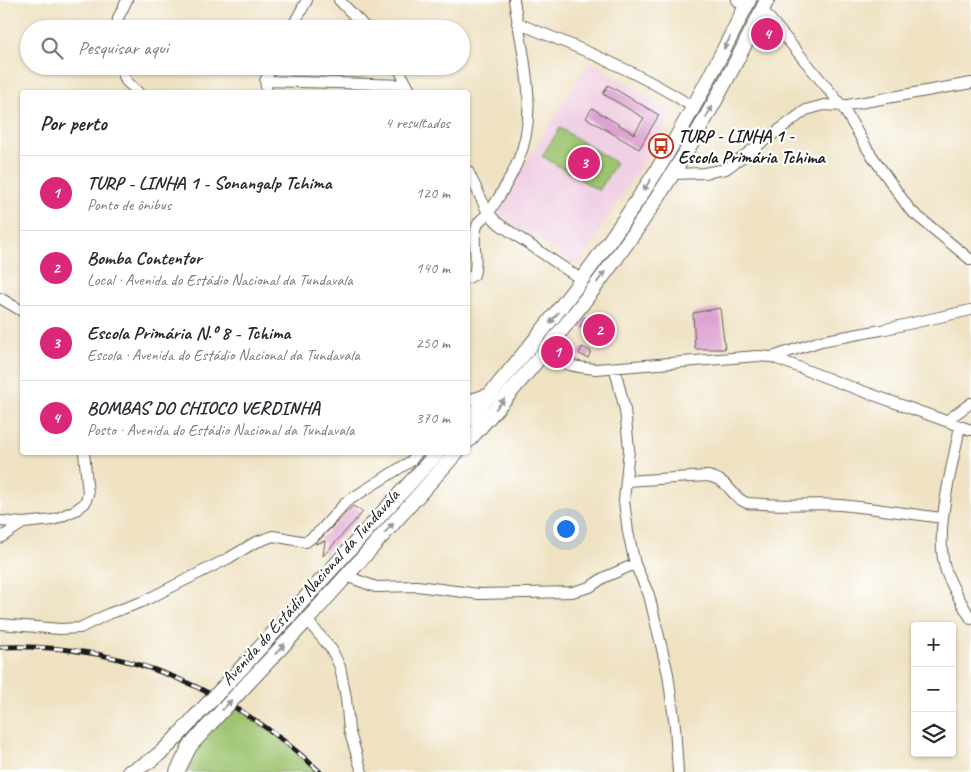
<!DOCTYPE html>
<html lang="pt">
<meta charset="utf-8">
<style>
:root{--surface:#fff;--page:#f7f7f7;--text:#2b2b33;--muted:#7c7c81;--line:#e1e1e2;--accent:#db2777}
body{margin:0;font-family:Caveat,sans-serif;background:var(--page);color:var(--text)}
.controls{position:absolute;right:15px;bottom:15px;display:grid;overflow:hidden;border-radius:5px;box-shadow:0 1px 4px #0004}
.controls button{width:45px;height:45px;display:grid;place-items:center;padding:0;border:0;border-bottom:1px solid var(--line);background:var(--surface);color:var(--text);font:25px sans-serif}
.you{position:absolute;left:565px;top:528px;width:18px;height:18px;margin:-12px;border:4px solid #fff;border-radius:50%;background:#1a73e8;box-shadow:0 0 0 8px #1a73e833}
.badge{display:grid;place-items:center;width:32px;height:32px;border-radius:50%;background:var(--accent);color:#fff;font-size:16px;font-weight:700}
.pin{position:absolute;translate:-50% -50%;border:2px solid #fff;box-shadow:0 1px 5px #0006}
.list{margin:0;padding:0;list-style:none}
h2{display:flex;justify-content:space-between;align-items:center;height:65px;margin:0;padding:0 20px;font-size:21px}
h2 small{font-size:16px;font-weight:400;color:var(--muted)}
.list li{display:grid;grid-template-columns:32px 1fr auto;gap:15px;align-items:center;box-sizing:border-box;height:75px;padding:0 20px;border-top:1px solid var(--line)}
.list b{display:block;font-size:19px;white-space:nowrap}
.list p{margin:0;font-size:16px;white-space:nowrap;color:var(--muted)}
.list em{font-size:16px;font-style:normal;color:var(--muted)}
.icon{flex:none;width:28px;height:28px;fill:none;stroke:currentColor;stroke-width:2;stroke-linecap:round;stroke-linejoin:round}
.map{position:relative;flex:none;width:971px;height:772px;overflow:hidden}
.search{position:absolute;background:var(--surface);box-shadow:0 1px 4px #0004;left:20px;top:20px;width:450px;height:55px;display:flex;align-items:center;gap:12px;box-sizing:border-box;padding:0 18px;border-radius:28px;color:var(--muted);font-size:19px}
.panel{position:absolute;background:var(--surface);box-shadow:0 1px 4px #0004;left:20px;top:90px;width:450px;height:365px;border-radius:5px}
.map>svg:first-child{display:block}
.built{fill:#f0d0e4}
.green{fill:#9dc570;stroke:#5c7046}
.building{fill:#dba1cf}
.lines{fill:none;stroke-linecap:round;stroke-linejoin:round}
.street-casing{stroke:#666156;stroke-width:12}
.secondary-casing{stroke:#666156;stroke-width:16}
.street{stroke:#fff;stroke-width:10}
.secondary{stroke:#fff;stroke-width:14}
.rail-casing{stroke:#1c1c1c;stroke-width:5}
.rail{stroke:#fff;stroke-width:3;stroke-dasharray:9;stroke-linecap:butt}
.secondary-bridge-casing{stroke:#666156;stroke-width:16;stroke-linecap:butt}
.secondary-bridge{stroke:#fff;stroke-width:14}
.oneway{fill:#999}
.labels{text-anchor:middle;stroke-width:4.5;stroke-linejoin:round;paint-order:stroke}
.poi-label{font-size:18px;font-weight:bold;fill:#1c1c1c;stroke:#fff;text-anchor:start}
.street-label{font-size:18px;fill:#1c1c1c;stroke:#fff}
</style>
<div class="map">
<svg width="971" height="772" viewBox="0 0 971 772">
<rect width="100%" height="100%" fill="#fff"/>
<filter id="ink" filterUnits="userSpaceOnUse"><feTurbulence type="fractalNoise" baseFrequency=".02" numOctaves="2"/><feDisplacementMap in="SourceGraphic" scale="10" xChannelSelector="R" yChannelSelector="G"/><feConvolveMatrix kernelMatrix="1 2 1 2 8 2 1 2 1" color-interpolation-filters="sRGB"/></filter>
<filter id="wash" filterUnits="userSpaceOnUse"><feTurbulence type="fractalNoise" baseFrequency=".0096" numOctaves="4" result="noise"/><feDisplacementMap in="SourceGraphic" scale="20" xChannelSelector="R" yChannelSelector="G"/><feGaussianBlur stdDeviation="1.12" result="paint"/><feColorMatrix in="noise" values="0 0 0 0 0 0 0 0 0 0 0 0 0 0 0 0 0 1.4 0 .05"/><feComposite in="paint" operator="in"/></filter>
<g filter="url(#wash)">
<rect width="100%" height="100%" fill="#efe2c3"/>
<!-- built -->
<path class="built" d="M590 61 674 113 578 265 494 213Z"/>
<!-- green -->
<path class="green" d="M560 128 616 163 599 191 542 156Z
M234 707C265 727 293 747 320 772H181L190 756Z"/>
<g id="blocks">
<!-- building -->
<path class="building" d="M608 85 659 115 639 149 586 118 592 108 634 134 644 118 603 94Z
M720 308 725 349H695L693 313Z
M585 317 607 328 603 334 590 328 589 331 580 327Z
M582 347 591 351 588 358 579 354Z
M353 506 363 512 323 556 325 541 315 544Z"/>
</g>
</g>
<g filter="url(#ink)">
<use href="#blocks" fill-opacity="0" stroke="#666156" stroke-width="1"/>
<g class="lines">
<defs>
<path id="street" d="M339 0 367 29
M737 0 745 8
M762 9 842 106 868 150 910 210 971 260
M517 23C578 47 639 72 693 107
M117 29 118 18 127 0
M291 29 307 0
M120 66 126 81 138 92
M397 66 411 92
M265 81 407 85
M267 92 265 81 272 66
M468 171 488 213 499 224 582 280
M673 174 704 173 726 169 806 110 824 105 842 106 971 83
M468 278 474 275C479 259 470 236 479 222 482 218 487 215 490 211 500 196 510 179 518 161 540 110 522 53 514 0
M0 298 22 311
M544 353C565 365 572 367 596 369L757 356 772 357 840 383 971 430
M772 357 821 341 881 330 971 310
M615 369 625 410 629 449 624 501 628 532 635 564 649 595 668 674 675 726 678 772
M468 400 490 393
M946 421 971 403
M960 426C953 465 934 530 945 568 949 583 963 605 971 619
M626 481 707 476C731 480 731 498 747 503 752 504 758 503 763 504 788 506 814 503 840 505 874 508 909 514 943 518
M0 521 23 523
M0 538 23 523 53 520 76 510 85 503 88 494 84 452
M346 576 376 587 417 586 479 594 572 592 590 587 603 578 635 564
M307 620 332 650 340 667 346 698 349 730 362 772
M0 624 60 629 80 628 108 614 142 602 229 558 254 543 273 536 306 542 320 531 346 502 411 461 418 452"/>
<path id="secondary" d="M468 420C538 340 602 257 659 167 692 113 721 56 749 0
M468 441C543 357 614 269 673 173 708 118 738 59 767 0
M237 673 438 452
M247 684 307 620 457 452
M129 772C158 761 176 738 197 715
M177 772 190 746 208 726"/>
</defs>
<!-- street casing -->
<use href="#street" class="street-casing"/>
<!-- secondary casing -->
<use href="#secondary" class="secondary-casing"/>
<!-- street -->
<use href="#street" class="street"/>
<!-- secondary -->
<use href="#secondary" class="secondary"/>
<defs>
<path id="rail" d="M0 647C123 642 231 689 320 772"/>
</defs>
<!-- rail casing -->
<use href="#rail" class="rail-casing"/>
<!-- rail -->
<use href="#rail" class="rail"/>
<defs>
<path id="secondary-bridge" d="M197 715 237 673
M208 726 247 684"/>
</defs>
<!-- secondary-bridge casing -->
<use href="#secondary-bridge" class="secondary-bridge-casing"/>
<!-- secondary-bridge -->
<use href="#secondary-bridge" class="secondary-bridge"/>
</g>
<!-- one-way arrows -->
<defs><path id="oneway-solid" d="M-6-.8H1V-3.2L6.5 0L1 3.2V.8H-6Z" transform="scale(1.25)"/></defs>
<g class="oneway">
<use href="#oneway-solid" transform="translate(727 43) rotate(118)"/>
<use href="#oneway-solid" transform="translate(709 112) rotate(-62)"/>
<use href="#oneway-solid" transform="translate(647 185) rotate(123)"/>
<use href="#oneway-solid" transform="translate(601 277) rotate(-54)"/>
<use href="#oneway-solid" transform="translate(554 318) rotate(128)"/>
<use href="#oneway-solid" transform="translate(500 404) rotate(-49)"/>
<use href="#oneway-solid" transform="translate(389 528) rotate(-48)"/>
<use href="#oneway-solid" transform="translate(280 649) rotate(-47)"/>
<use href="#oneway-solid" transform="translate(227 705) rotate(-47)"/>
</g>
</g>
<!-- icons -->
<defs>
<symbol id="bus-ring" viewBox="-11 -11 22 22"><circle r="9.5" fill="#fff" stroke="#c8321e" stroke-width="1.5"/><path d="M-5-6H5V4H4V6H2V4H-2V6H-4V4H-5ZM-3.5-4V0h7V-4ZM-3.5 1.2v1.5H-2V1.2ZM2 1.2v1.5H3.5V1.2Z" fill="#c8321e"/></symbol>
</defs>
<g fill-rule="evenodd">
<use href="#bus-ring" x="647" y="132" width="28" height="28"/>
</g>
<g class="labels">
<!-- poi labels -->
<g class="poi-label">
<text x="678" y="142">TURP - LINHA 1 -<tspan x="678" dy="21">Escola Primária Tchima</tspan></text>
</g>
<!-- street labels -->
<g class="street-label">
<text transform="translate(310 587) rotate(-48)" y="6">Avenida do Estádio Nacional da Tundavala</text>
</g>
</g>
</svg>
<div class="controls">
<button>+</button>
<button>−</button>
<button><svg class="icon" aria-label="layers" viewBox="0 0 24 24"><path d="M12 4l9 5-9 5-9-5zM3 14l9 5 9-5"/></svg></button>
</div>
<div class="you"></div>
<div class="pin badge" style="left:557px;top:352px">1</div>
<div class="pin badge" style="left:599px;top:330px">2</div>
<div class="pin badge" style="left:584px;top:163px">3</div>
<div class="pin badge" style="left:767px;top:34px">4</div>
<div class="search"><svg class="icon" aria-label="search" viewBox="0 0 24 24"><circle cx="10" cy="10" r="6"/><path d="M15 15l6 6"/></svg>Pesquisar aqui</div>
<section class="panel">
<h2>Por perto<small>4 resultados</small></h2>
<ul class="list">
<li><span class="badge">1</span><div><b>TURP - LINHA 1 - Sonangalp Tchima</b><p>Ponto de ônibus</p></div><em>120 m</em></li>
<li><span class="badge">2</span><div><b>Bomba Contentor</b><p>Local · Avenida do Estádio Nacional da Tundavala</p></div><em>140 m</em></li>
<li><span class="badge">3</span><div><b>Escola Primária N.º 8 - Tchima</b><p>Escola · Avenida do Estádio Nacional da Tundavala</p></div><em>250 m</em></li>
<li><span class="badge">4</span><div><b>BOMBAS DO CHIOCO VERDINHA</b><p>Posto · Avenida do Estádio Nacional da Tundavala</p></div><em>370 m</em></li>
</ul>
</section>
</div>
